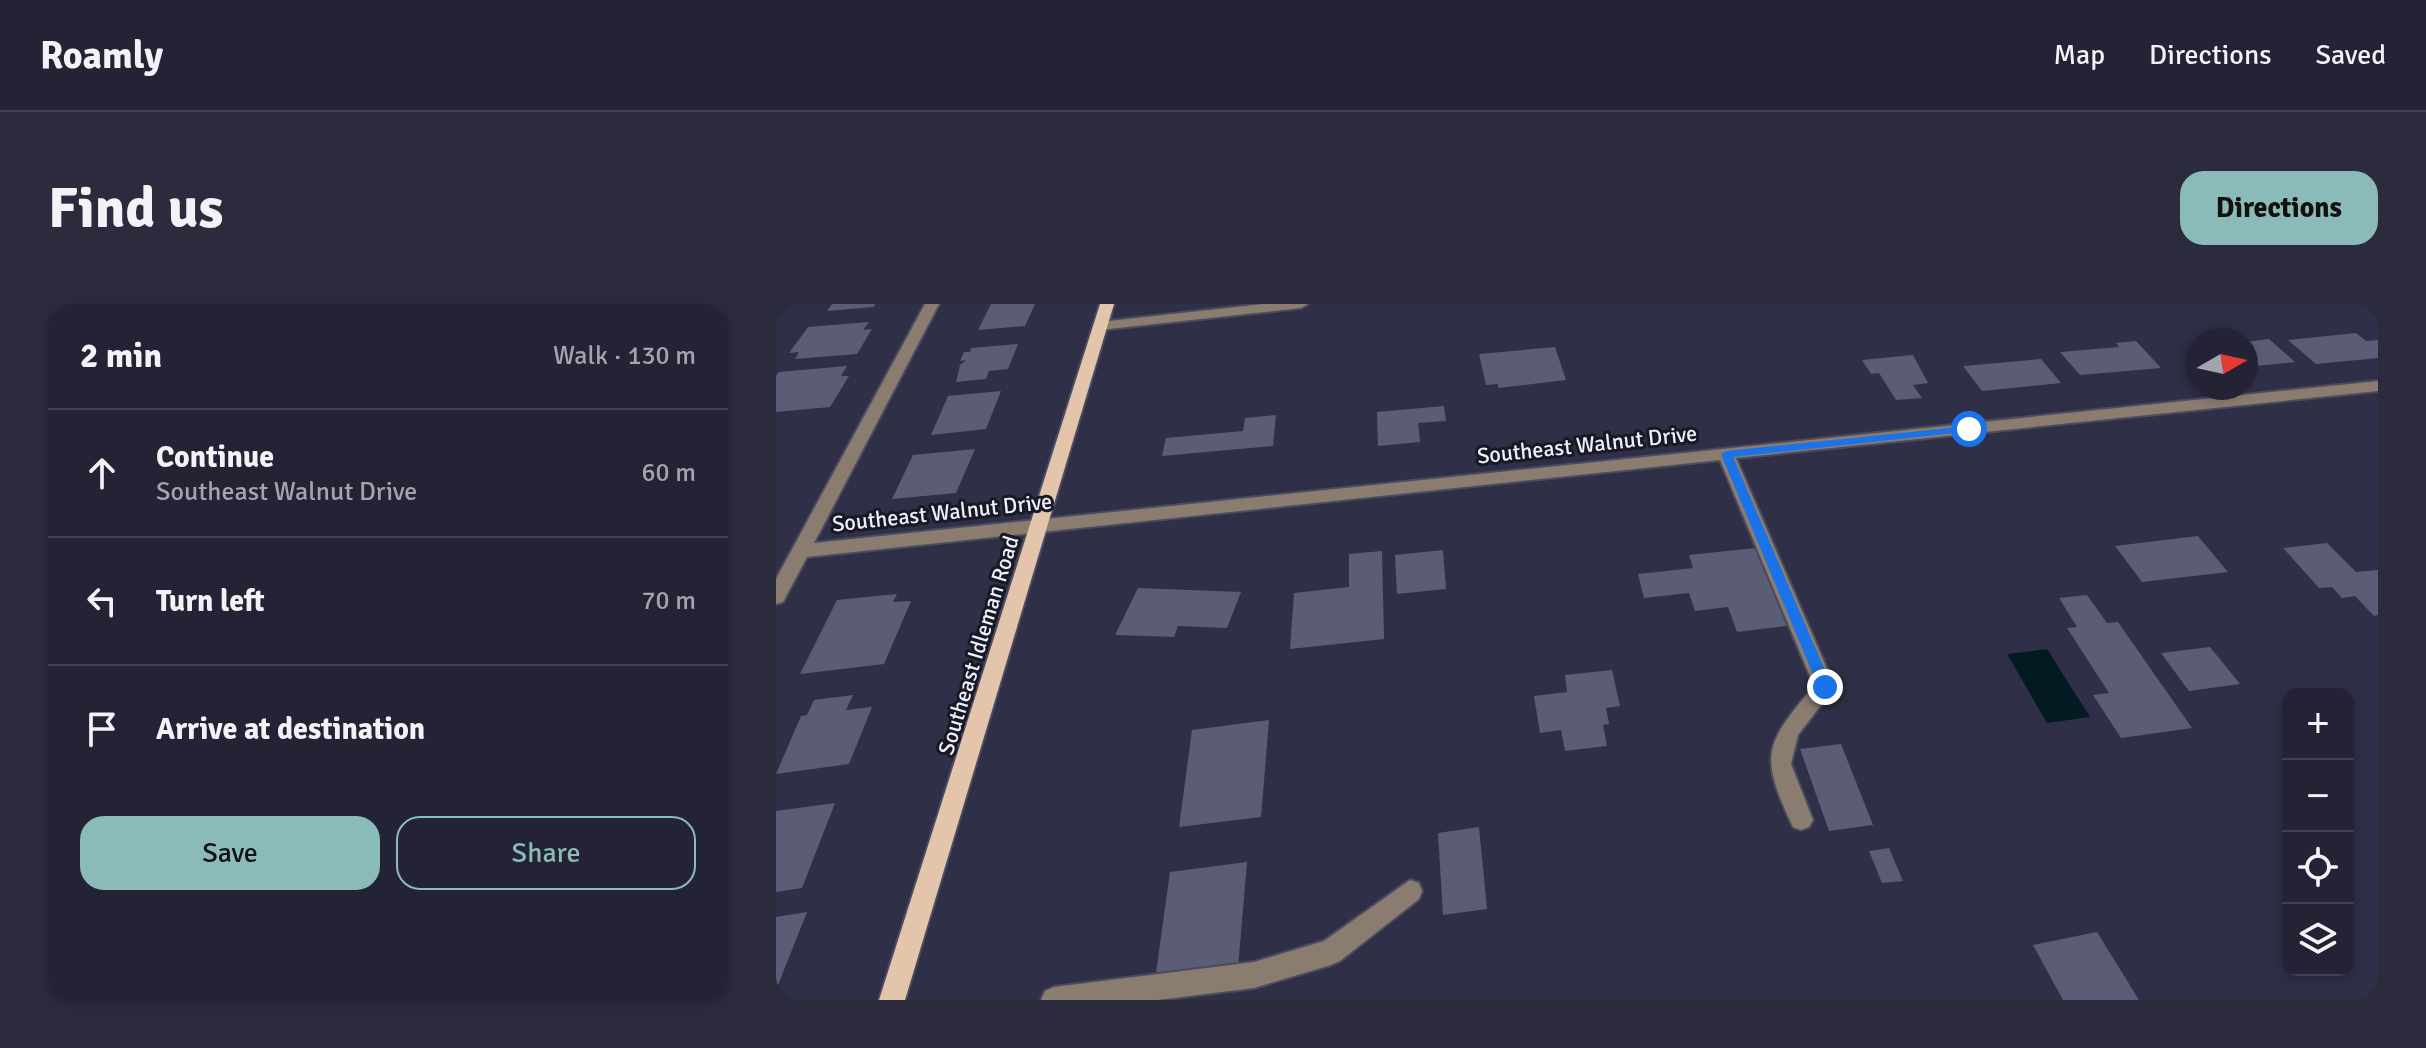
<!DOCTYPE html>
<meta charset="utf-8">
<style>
:root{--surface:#232335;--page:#2b2b3d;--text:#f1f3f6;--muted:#a3a4ad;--line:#404050;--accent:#8bbbb9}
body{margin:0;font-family:Signika,sans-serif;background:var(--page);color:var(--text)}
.controls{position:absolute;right:24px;bottom:24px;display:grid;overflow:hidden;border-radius:16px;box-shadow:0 4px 12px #0003}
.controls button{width:72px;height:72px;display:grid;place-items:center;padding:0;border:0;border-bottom:2px solid var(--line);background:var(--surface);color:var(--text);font:40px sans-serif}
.compass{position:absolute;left:1410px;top:24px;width:72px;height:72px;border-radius:50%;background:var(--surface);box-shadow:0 4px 12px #0003;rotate:81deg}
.stop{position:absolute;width:24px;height:24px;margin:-18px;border:6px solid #1a73e8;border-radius:50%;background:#fff}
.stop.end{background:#1a73e8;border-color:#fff;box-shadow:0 2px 8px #0008}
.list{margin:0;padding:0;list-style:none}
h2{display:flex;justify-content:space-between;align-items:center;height:104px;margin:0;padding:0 32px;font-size:34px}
h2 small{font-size:26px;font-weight:400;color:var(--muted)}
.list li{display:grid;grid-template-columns:52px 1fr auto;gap:24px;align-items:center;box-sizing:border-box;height:128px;padding:0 32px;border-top:2px solid var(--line)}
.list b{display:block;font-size:30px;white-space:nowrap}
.list p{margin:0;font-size:26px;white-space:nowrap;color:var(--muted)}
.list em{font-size:26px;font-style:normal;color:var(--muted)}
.actions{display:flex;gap:16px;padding:24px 32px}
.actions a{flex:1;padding:18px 0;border:2px solid var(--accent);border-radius:24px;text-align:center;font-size:28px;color:var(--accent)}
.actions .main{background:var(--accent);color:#111}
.icon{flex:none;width:44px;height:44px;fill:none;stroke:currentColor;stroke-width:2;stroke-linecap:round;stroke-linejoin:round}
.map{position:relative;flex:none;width:1602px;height:696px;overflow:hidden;border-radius:24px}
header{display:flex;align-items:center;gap:48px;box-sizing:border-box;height:112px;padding:0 40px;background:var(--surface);border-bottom:2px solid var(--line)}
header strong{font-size:38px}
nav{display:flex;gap:44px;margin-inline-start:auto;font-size:28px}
.intro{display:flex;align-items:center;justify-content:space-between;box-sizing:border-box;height:192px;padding:0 48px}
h1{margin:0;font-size:56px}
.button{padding:20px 36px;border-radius:24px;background:var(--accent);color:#111;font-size:28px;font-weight:700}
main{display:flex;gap:48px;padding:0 48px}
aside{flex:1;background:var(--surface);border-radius:24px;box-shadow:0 4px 12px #0003}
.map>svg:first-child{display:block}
.water{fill:#021b22}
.building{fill:#5b5d77}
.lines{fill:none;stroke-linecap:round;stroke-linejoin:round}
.minor-casing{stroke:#4a4a60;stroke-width:4}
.major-casing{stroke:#4a4a60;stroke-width:4}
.minor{fill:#8a7c6f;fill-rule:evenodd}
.major{fill:#e2c5ab;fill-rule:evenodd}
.route{fill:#1a73e8}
.labels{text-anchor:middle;stroke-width:6;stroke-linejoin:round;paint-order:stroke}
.street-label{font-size:22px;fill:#eff0fd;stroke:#181924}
</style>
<header>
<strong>Roamly</strong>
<nav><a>Map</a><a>Directions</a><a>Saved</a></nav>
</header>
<div class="intro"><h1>Find us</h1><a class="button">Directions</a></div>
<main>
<aside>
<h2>2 min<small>Walk · 130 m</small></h2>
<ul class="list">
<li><svg class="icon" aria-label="ahead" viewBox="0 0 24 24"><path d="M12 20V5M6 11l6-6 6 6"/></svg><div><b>Continue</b><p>Southeast Walnut Drive</p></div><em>60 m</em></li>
<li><svg class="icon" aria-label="left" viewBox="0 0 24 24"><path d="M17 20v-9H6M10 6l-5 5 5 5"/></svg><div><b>Turn left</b></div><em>70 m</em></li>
<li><svg class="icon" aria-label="arrive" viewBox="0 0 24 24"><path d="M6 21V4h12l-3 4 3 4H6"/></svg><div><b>Arrive at destination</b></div></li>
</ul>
<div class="actions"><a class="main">Save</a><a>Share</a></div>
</aside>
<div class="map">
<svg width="1602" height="696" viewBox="0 0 1602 696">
<rect width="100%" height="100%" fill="#2f2f47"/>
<!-- water -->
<path class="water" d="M1271 345 1314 413 1271 419 1231 350Z"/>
<!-- building -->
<path class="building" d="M56 0H99L98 3 51 7Z
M215 0H259L249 22 202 26Z
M93 18 87 26 96 25 81 50 19 55 23 48 13 49 32 23Z
M1580 29 1590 37 1602 36V54L1540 60 1512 36Z
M1493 35 1519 58 1470 63V38Z
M1360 37 1385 64 1304 71 1284 48 1343 43 1340 39Z
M242 40 232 65 213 67 210 75 180 78 184 61 190 56 184 57 188 48H194L195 44Z
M779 43 790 76 722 84V80L710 81 703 50Z
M1137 51 1152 79 1137 81 1146 94 1120 96 1103 69 1095 70 1086 56Z
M1265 55 1285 79 1206 87 1187 62Z
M71 62 65 72H73L54 103 0 108V72L3 68Z
M225 87 210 125 155 131 172 92Z
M668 102 670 117 642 119 644 138 602 142 601 108Z
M500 111 497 142 386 152 390 134 467 127 469 114Z
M199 145 180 189 116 195 137 151Z
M1422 232 1452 268 1366 278 1339 242Z
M1551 239 1580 268 1602 266V311L1598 312 1579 292 1566 294 1556 283 1543 284 1507 244Z
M979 244 1011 322 961 328 952 303 919 307 913 289 868 294 862 270 917 264 913 251Z
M667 246 670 285 621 290 619 251Z
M606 247 608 335 514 345 518 289 573 283V250Z
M362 284 465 288 451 324 402 322 398 333 339 331Z
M121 290 117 298 135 297 108 360 24 370 61 296Z
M1311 291 1331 319 1342 318 1416 424 1345 434 1317 391 1333 389 1291 324 1301 323 1283 294Z
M1434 343 1464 380 1413 387 1385 349Z
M836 366 844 402 830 404 833 420 827 421 831 442 789 447 785 426 764 429 758 392 791 388 789 371Z
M77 391 70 406 96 403 73 460 0 470 25 412 31 411 38 396Z
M493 416 485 513 403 523 416 426Z
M1065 440 1097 521 1053 527 1024 445Z
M59 499 26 584 0 588V507Z
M703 523 711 605 667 611 662 529Z
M1113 544 1127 577 1106 579 1093 547Z
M471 558 462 664 379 676 394 568Z
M31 608 0 686V613Z
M1321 628 1363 696H1287L1257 641Z"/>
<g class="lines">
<defs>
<path id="minor" d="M149 0H163L38 239 1602 77V87L960 154 1059 383 1022 431 1015 460 1037 516 1033 523 1025 526 1017 523C983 451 988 441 1038 382L944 156 31 253 7 298 0 300V275Z
M487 0H532L525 4 324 26 317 22 324 18Z
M634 576 643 579 646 587 643 595 564 657 555 661 478 684 382 696H265L269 687 278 683 478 658 548 637Z"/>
<path id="major" d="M324 0H338L129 696H103Z"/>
</defs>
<!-- minor casing -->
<use href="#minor" class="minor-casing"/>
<!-- major casing -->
<use href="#major" class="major-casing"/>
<!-- minor -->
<use href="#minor" class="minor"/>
<!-- major -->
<use href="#major" class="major"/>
</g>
<!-- route -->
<path class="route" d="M1193 122 1198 125 1197 127 957 153 1056 383 1049 389 1044 387 945 150 950 147Z"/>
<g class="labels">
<!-- street labels -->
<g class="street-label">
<text transform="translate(811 140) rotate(-6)" y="8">Southeast Walnut Drive</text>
<text transform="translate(166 208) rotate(-6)" y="8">Southeast Walnut Drive</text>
<text transform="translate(202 341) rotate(-73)" y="8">Southeast Idleman Road</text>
</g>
</g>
</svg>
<div class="controls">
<button>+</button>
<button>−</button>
<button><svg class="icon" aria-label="locate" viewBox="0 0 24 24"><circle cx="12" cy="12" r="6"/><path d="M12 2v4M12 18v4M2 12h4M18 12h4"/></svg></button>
<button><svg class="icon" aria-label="layers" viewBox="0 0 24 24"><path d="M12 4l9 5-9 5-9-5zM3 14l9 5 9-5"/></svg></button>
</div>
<svg class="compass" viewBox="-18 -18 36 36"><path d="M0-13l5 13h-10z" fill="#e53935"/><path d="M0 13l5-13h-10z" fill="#a3a4ad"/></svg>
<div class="stop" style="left:1193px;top:125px"></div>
<div class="stop end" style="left:1049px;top:383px"></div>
</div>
</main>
